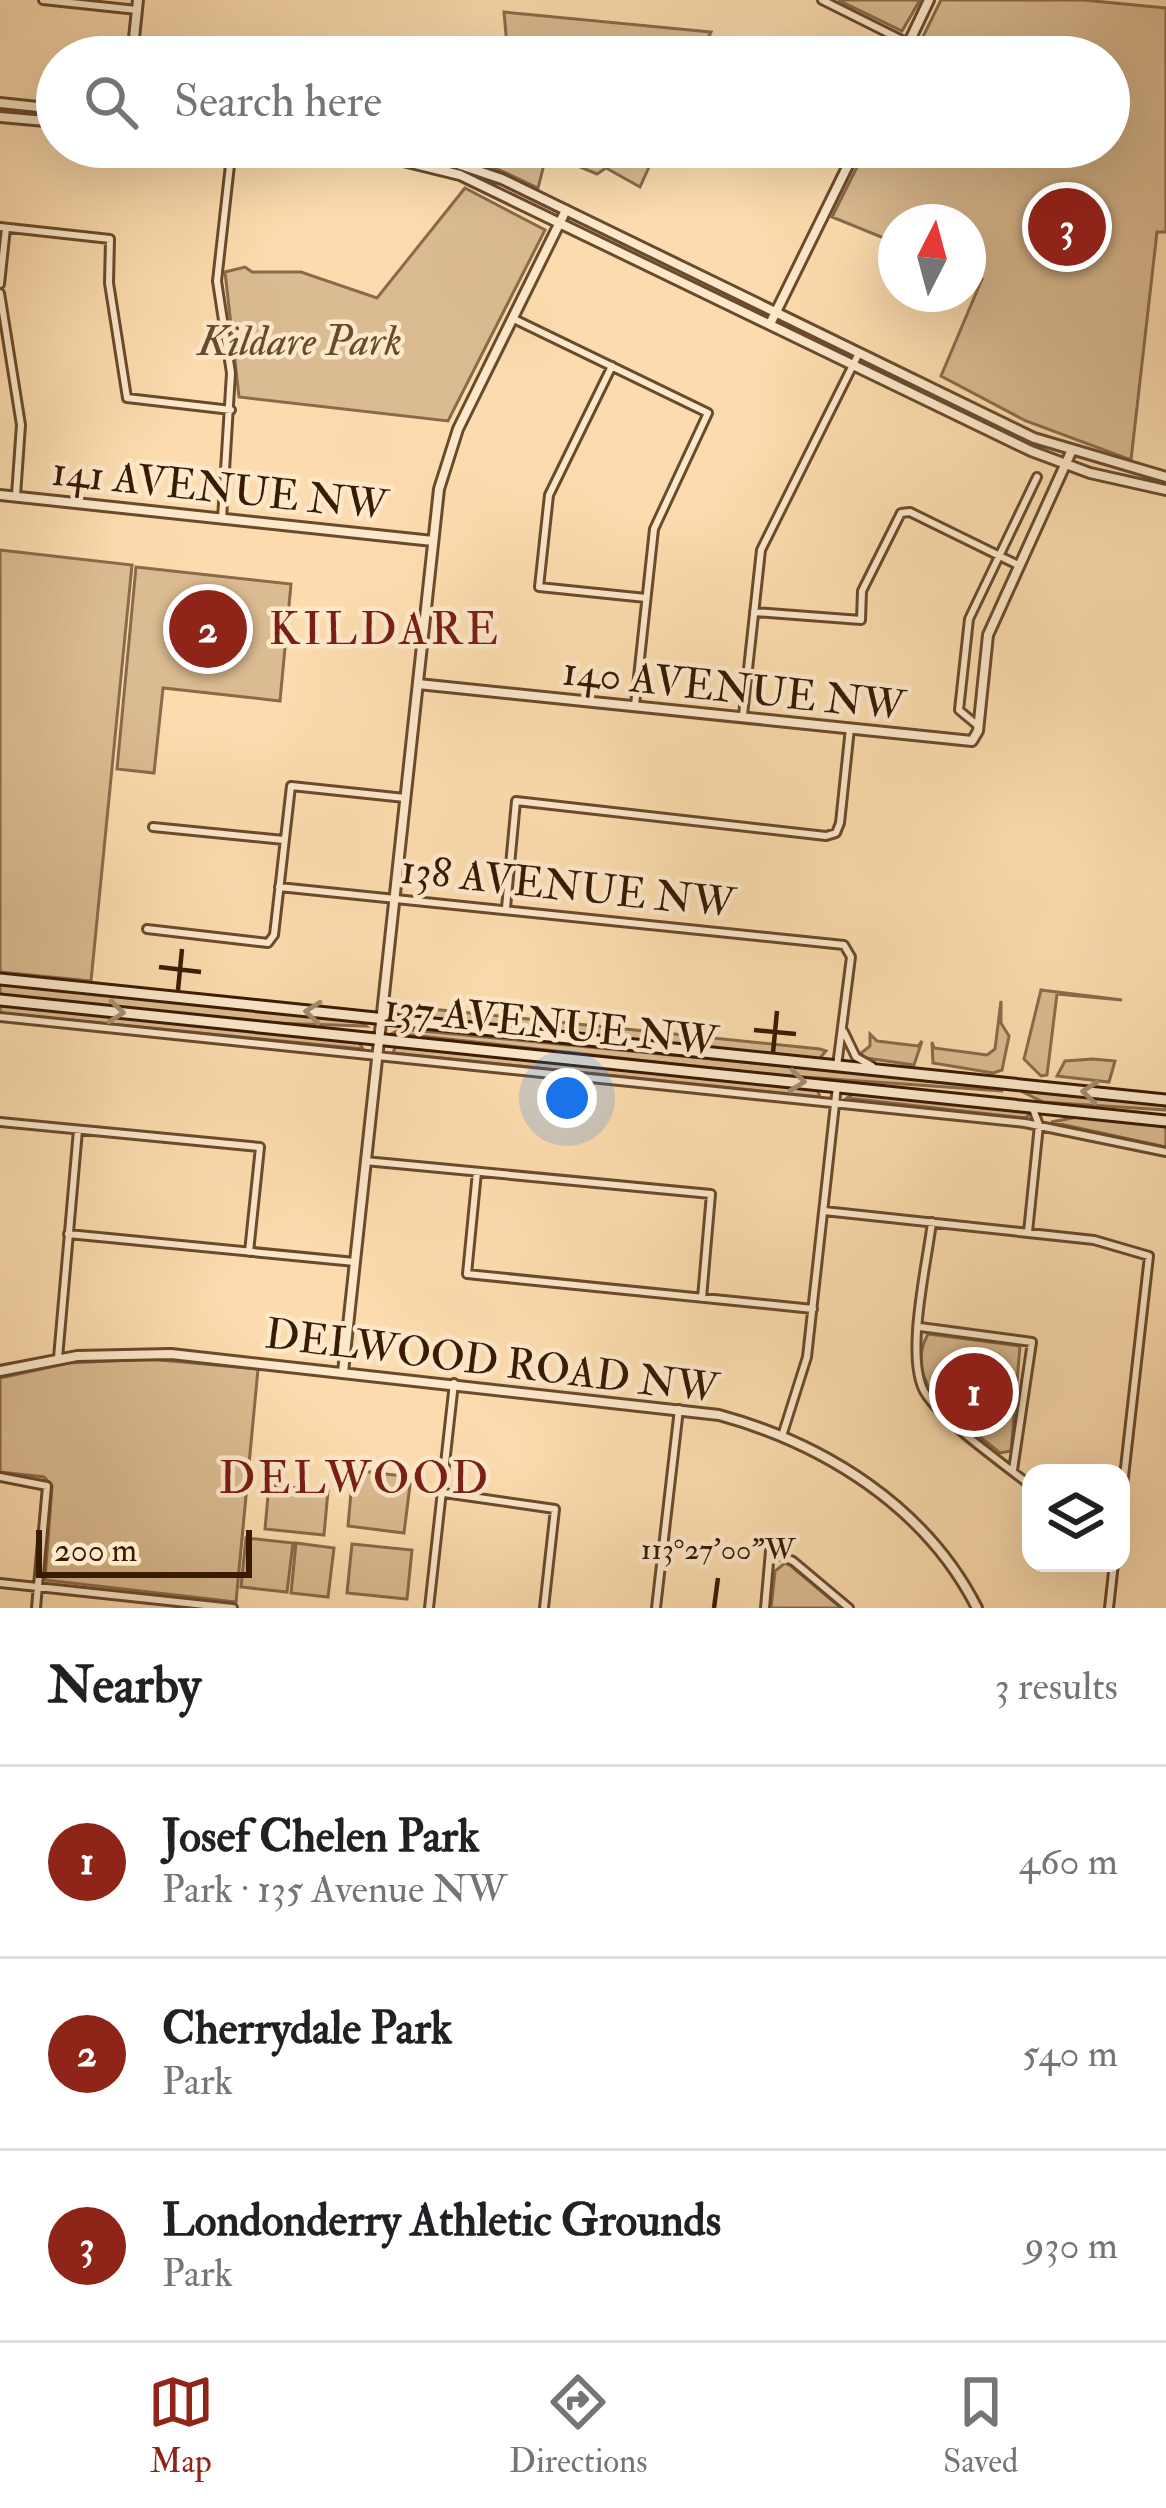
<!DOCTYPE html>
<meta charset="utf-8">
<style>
:root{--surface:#fff;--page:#f6f6f6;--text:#202124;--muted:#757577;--line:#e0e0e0;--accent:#8f2418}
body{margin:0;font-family:"IM FELL Double Pica",serif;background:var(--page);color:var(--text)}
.controls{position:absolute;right:36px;bottom:36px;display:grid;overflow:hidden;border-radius:24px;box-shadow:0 12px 48px #0002}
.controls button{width:108px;height:108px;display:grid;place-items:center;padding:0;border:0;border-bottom:3px solid var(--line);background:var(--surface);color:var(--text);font:60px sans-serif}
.compass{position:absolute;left:878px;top:204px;width:108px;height:108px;border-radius:50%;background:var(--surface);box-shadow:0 12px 48px #0002;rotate:6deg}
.scale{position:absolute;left:36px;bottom:30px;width:216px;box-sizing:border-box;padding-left:12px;border:6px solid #391a02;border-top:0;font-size:33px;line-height:42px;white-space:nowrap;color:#391a02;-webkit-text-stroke:9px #fde8ca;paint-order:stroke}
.you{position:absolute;left:567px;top:1098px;width:42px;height:42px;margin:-30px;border:9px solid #fff;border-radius:50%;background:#1a73e8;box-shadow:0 0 0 18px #1a73e833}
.badge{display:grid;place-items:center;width:78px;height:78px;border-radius:50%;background:var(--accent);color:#fff;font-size:39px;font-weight:700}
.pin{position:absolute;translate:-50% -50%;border:6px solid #fff;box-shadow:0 3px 12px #0006}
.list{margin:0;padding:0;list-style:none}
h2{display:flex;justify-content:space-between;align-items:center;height:156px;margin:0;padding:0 48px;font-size:51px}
h2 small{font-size:39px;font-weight:400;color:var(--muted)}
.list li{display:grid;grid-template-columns:78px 1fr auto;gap:36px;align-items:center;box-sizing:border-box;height:192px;padding:0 48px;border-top:3px solid var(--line)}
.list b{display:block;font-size:45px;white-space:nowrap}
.list p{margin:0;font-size:39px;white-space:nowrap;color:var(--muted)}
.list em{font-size:39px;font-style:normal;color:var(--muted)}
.icon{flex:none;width:66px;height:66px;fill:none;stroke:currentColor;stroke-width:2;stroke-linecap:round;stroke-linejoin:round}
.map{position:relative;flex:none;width:1166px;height:1608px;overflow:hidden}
.search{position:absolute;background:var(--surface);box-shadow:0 12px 48px #0002;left:36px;right:36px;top:36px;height:132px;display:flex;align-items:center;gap:30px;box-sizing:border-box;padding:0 42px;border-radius:66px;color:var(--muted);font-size:45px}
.sheet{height:732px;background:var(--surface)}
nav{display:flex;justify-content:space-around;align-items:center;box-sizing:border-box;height:168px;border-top:3px solid var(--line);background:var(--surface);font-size:33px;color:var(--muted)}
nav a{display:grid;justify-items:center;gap:6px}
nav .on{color:var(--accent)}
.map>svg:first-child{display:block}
.green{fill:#dbbb91;stroke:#8a6a4a;stroke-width:3}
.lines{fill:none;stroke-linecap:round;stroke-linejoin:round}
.minor-casing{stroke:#6a4a2d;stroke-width:12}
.tertiary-casing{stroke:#6a4a2d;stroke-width:14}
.secondary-casing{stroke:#391a02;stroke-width:15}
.minor{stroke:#fde8ca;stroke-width:6}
.tertiary{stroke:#fde8ca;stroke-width:8}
.secondary{stroke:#fde8ca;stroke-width:9}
.oneway{stroke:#a58b70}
.ticks{fill:none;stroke:#391a02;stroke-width:4.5}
.labels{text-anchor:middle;stroke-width:9;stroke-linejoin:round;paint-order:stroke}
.park-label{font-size:42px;font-style:italic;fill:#6a4a2d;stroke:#fde8ca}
.street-label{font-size:42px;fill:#391a02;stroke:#fde8ca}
.neighbourhood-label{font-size:45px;letter-spacing:3px;fill:#7a1f14;stroke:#fde8ca}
.ticks-label{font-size:30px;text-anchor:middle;fill:#391a02;stroke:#fde8ca;stroke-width:9;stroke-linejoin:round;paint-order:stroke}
</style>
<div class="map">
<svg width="1166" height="1608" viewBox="0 0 1166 1608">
<rect width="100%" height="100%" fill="#fcdcae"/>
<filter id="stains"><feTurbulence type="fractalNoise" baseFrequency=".00167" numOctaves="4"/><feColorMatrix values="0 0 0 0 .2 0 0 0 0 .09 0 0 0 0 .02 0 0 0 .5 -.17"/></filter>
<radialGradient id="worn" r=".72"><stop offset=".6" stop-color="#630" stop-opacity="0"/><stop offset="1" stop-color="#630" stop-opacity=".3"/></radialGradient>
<!-- green -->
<path class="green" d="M838 0H920L902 31Z
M941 0H1083L1166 8V232H1157L1131 460 1026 421 941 376 982 279 968 272V222H896V243L832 217 867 147H1109V57H913Z
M504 12 711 32 699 57H508Z
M496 147H658L640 187 606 168 597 174 547 153 538 188 493 167Z
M465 188 545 230 448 421 239 397 225 272 245 267 252 272H301L377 298Z
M0 550 132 565 91 981 0 972Z
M136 567 291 584 280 701 163 688 154 773 117 769Z
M0 984 359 1021 366 1026 271 1023 0 995Z
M1041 990 1122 1000 1057 994 1047 1075 1041 1076 1024 1059Z
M1001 1001V1023L1009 1036 1002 1070 993 1073 933 1063 932 1042 934 1048 987 1055 995 1049Z
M0 1005 358 1041 363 1049 0 1013Z
M402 1006 820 1049 826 1051 819 1059 395 1014Z
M401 1029 991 1086 1003 1091 775 1075 393 1033Z
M870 1034 877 1041 918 1046 922 1041 914 1065 866 1058 860 1054 870 1046Z
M396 1045 817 1089 820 1097 393 1053Z
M1093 1059 1115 1061 1109 1082 1057 1076 1065 1061Z
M1021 1091 1166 1105V1110L1043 1102Z
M854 1093 1021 1110 1030 1114 1025 1118 847 1098Z
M1083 1116 1166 1126V1147L1051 1122Z
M928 1334 1020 1346 1011 1451 1000 1453C966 1424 899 1387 928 1334Z
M149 1359 258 1369 236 1602 45 1580 52 1486 44 1477 0 1472V1378L69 1363Z
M353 1470 411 1477 404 1533 348 1526Z
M269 1485 328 1491 324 1535 265 1529Z
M246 1538 293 1543 287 1592 241 1587Z
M296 1543 334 1548 328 1597 291 1593Z
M352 1544 412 1550 407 1599 347 1593Z
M785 1563 791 1566 841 1608H771L775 1571Z"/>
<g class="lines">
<defs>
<path id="minor" d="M43 0 137 10
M822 0 908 43
M0 227 110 239 109 283 127 398 231 410
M0 284 6 228
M0 293 21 425 16 495
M514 319 708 413 654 529 635 705
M612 366 549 495 539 587 646 598
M222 519 231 373 217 281 232 147
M754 612 861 620 862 591 901 513 910 512 1016 564
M743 715 761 550 859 353
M977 725 959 710 969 619 1037 477
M153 827 284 840
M279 887 844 945 851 957 837 1066
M506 908 516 801 826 836 836 833 840 823 850 728
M147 929 268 943 274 935 291 786 405 798
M0 1017 1025 1123 1166 1152
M844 1032 856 1057 872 1066
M0 1122 260 1147 249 1252
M365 1161 711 1194 702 1298
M477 1172 467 1274 813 1309
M824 1211 1094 1240 1149 1256 1121 1503
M932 1222C927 1264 905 1355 924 1391 941 1421 1003 1463 1031 1486
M1028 1232 1039 1125 1032 1106
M68 1234 355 1262
M920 1327 1032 1342 1013 1470
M58 1358 78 1130
M782 1436 807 1357 837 1086
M0 1477 47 1486 36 1608
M444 1493 555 1509 544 1608
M0 1583 233 1608
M429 1608 454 1383
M656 1608 679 1409
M765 1608 770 1551 793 1561 849 1608
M1109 1608 1114 1563"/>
<path id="tertiary" d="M132 57 138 0
M902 57 929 0
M0 103 57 109
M0 117 57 122
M288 147 387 157 460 175 1031 451 1090 473 1166 490
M407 147 502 179 1034 438 1166 477
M770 324 857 147
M0 495 433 541
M418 684 972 741 978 731 988 635 1071 452
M0 1371 77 1356 171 1354 719 1415C825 1444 926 1507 977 1608
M343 1372 439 489 458 429 566 210"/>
<path id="secondary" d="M0 979 1166 1100
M0 1000 1166 1121"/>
</defs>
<!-- minor casing -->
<use href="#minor" class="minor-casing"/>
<!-- tertiary casing -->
<use href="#tertiary" class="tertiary-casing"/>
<!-- secondary casing -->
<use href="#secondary" class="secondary-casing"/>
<!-- minor -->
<use href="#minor" class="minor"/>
<!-- tertiary -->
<use href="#tertiary" class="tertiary"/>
<!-- secondary -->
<use href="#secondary" class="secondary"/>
</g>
<!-- one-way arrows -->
<defs><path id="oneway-chevron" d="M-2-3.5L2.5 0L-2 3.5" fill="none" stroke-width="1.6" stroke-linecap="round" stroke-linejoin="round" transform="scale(3)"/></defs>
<g class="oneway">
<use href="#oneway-chevron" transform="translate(116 1012) rotate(6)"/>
<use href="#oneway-chevron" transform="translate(313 1012) rotate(-174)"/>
<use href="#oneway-chevron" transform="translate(797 1081) rotate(6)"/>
<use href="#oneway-chevron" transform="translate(1090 1092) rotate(-174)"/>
</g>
<!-- ticks -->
<path class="ticks" d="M159 967 201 972M178 990 182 949M754 1030 796 1034M773 1053 777 1011M714 1608 718 1578"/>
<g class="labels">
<!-- park labels -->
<g class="park-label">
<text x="300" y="355">Kildare Park</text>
</g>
<!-- street labels -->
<g class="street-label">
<text transform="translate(220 487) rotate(6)" y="15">141 AVENUE NW</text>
<text transform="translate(734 687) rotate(6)" y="15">140 AVENUE NW</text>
<text transform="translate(568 885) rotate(6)" y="15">138 AVENUE NW</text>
<text transform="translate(551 1023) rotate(6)" y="15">137 AVENUE NW</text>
<text transform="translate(492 1360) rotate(7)" y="15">DELWOOD ROAD NW</text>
</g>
<!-- neighbourhood labels -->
<g class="neighbourhood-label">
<text x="385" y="644">KILDARE</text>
<text x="355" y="1493">DELWOOD</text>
</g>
</g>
<g class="ticks-label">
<text x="718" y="1559">113°27'00"W</text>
</g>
<rect width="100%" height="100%" filter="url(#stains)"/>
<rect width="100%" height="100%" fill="url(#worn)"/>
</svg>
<div class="controls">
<button><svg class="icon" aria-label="layers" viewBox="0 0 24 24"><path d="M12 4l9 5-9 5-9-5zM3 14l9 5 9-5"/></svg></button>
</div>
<svg class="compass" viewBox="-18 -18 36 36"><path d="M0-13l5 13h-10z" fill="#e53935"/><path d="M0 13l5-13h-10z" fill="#757577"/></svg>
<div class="scale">200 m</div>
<div class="you"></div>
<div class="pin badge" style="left:974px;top:1392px">1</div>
<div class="pin badge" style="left:208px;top:629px">2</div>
<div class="pin badge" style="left:1067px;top:227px">3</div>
<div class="search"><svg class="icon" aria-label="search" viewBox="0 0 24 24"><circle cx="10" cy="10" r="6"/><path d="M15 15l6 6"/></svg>Search here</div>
</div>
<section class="sheet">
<h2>Nearby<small>3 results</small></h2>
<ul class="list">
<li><span class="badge">1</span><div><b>Josef Chelen Park</b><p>Park · 135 Avenue NW</p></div><em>460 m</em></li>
<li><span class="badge">2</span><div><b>Cherrydale Park</b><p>Park</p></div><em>540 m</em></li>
<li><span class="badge">3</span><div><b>Londonderry Athletic Grounds</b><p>Park</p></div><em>930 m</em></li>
</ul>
</section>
<nav>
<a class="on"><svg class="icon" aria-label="map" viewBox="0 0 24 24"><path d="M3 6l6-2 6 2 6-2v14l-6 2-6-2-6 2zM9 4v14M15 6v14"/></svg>Map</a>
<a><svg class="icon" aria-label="directions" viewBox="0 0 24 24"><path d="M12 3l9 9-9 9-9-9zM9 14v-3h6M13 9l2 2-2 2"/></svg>Directions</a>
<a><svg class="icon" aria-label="saved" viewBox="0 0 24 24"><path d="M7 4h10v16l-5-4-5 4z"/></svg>Saved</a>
</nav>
